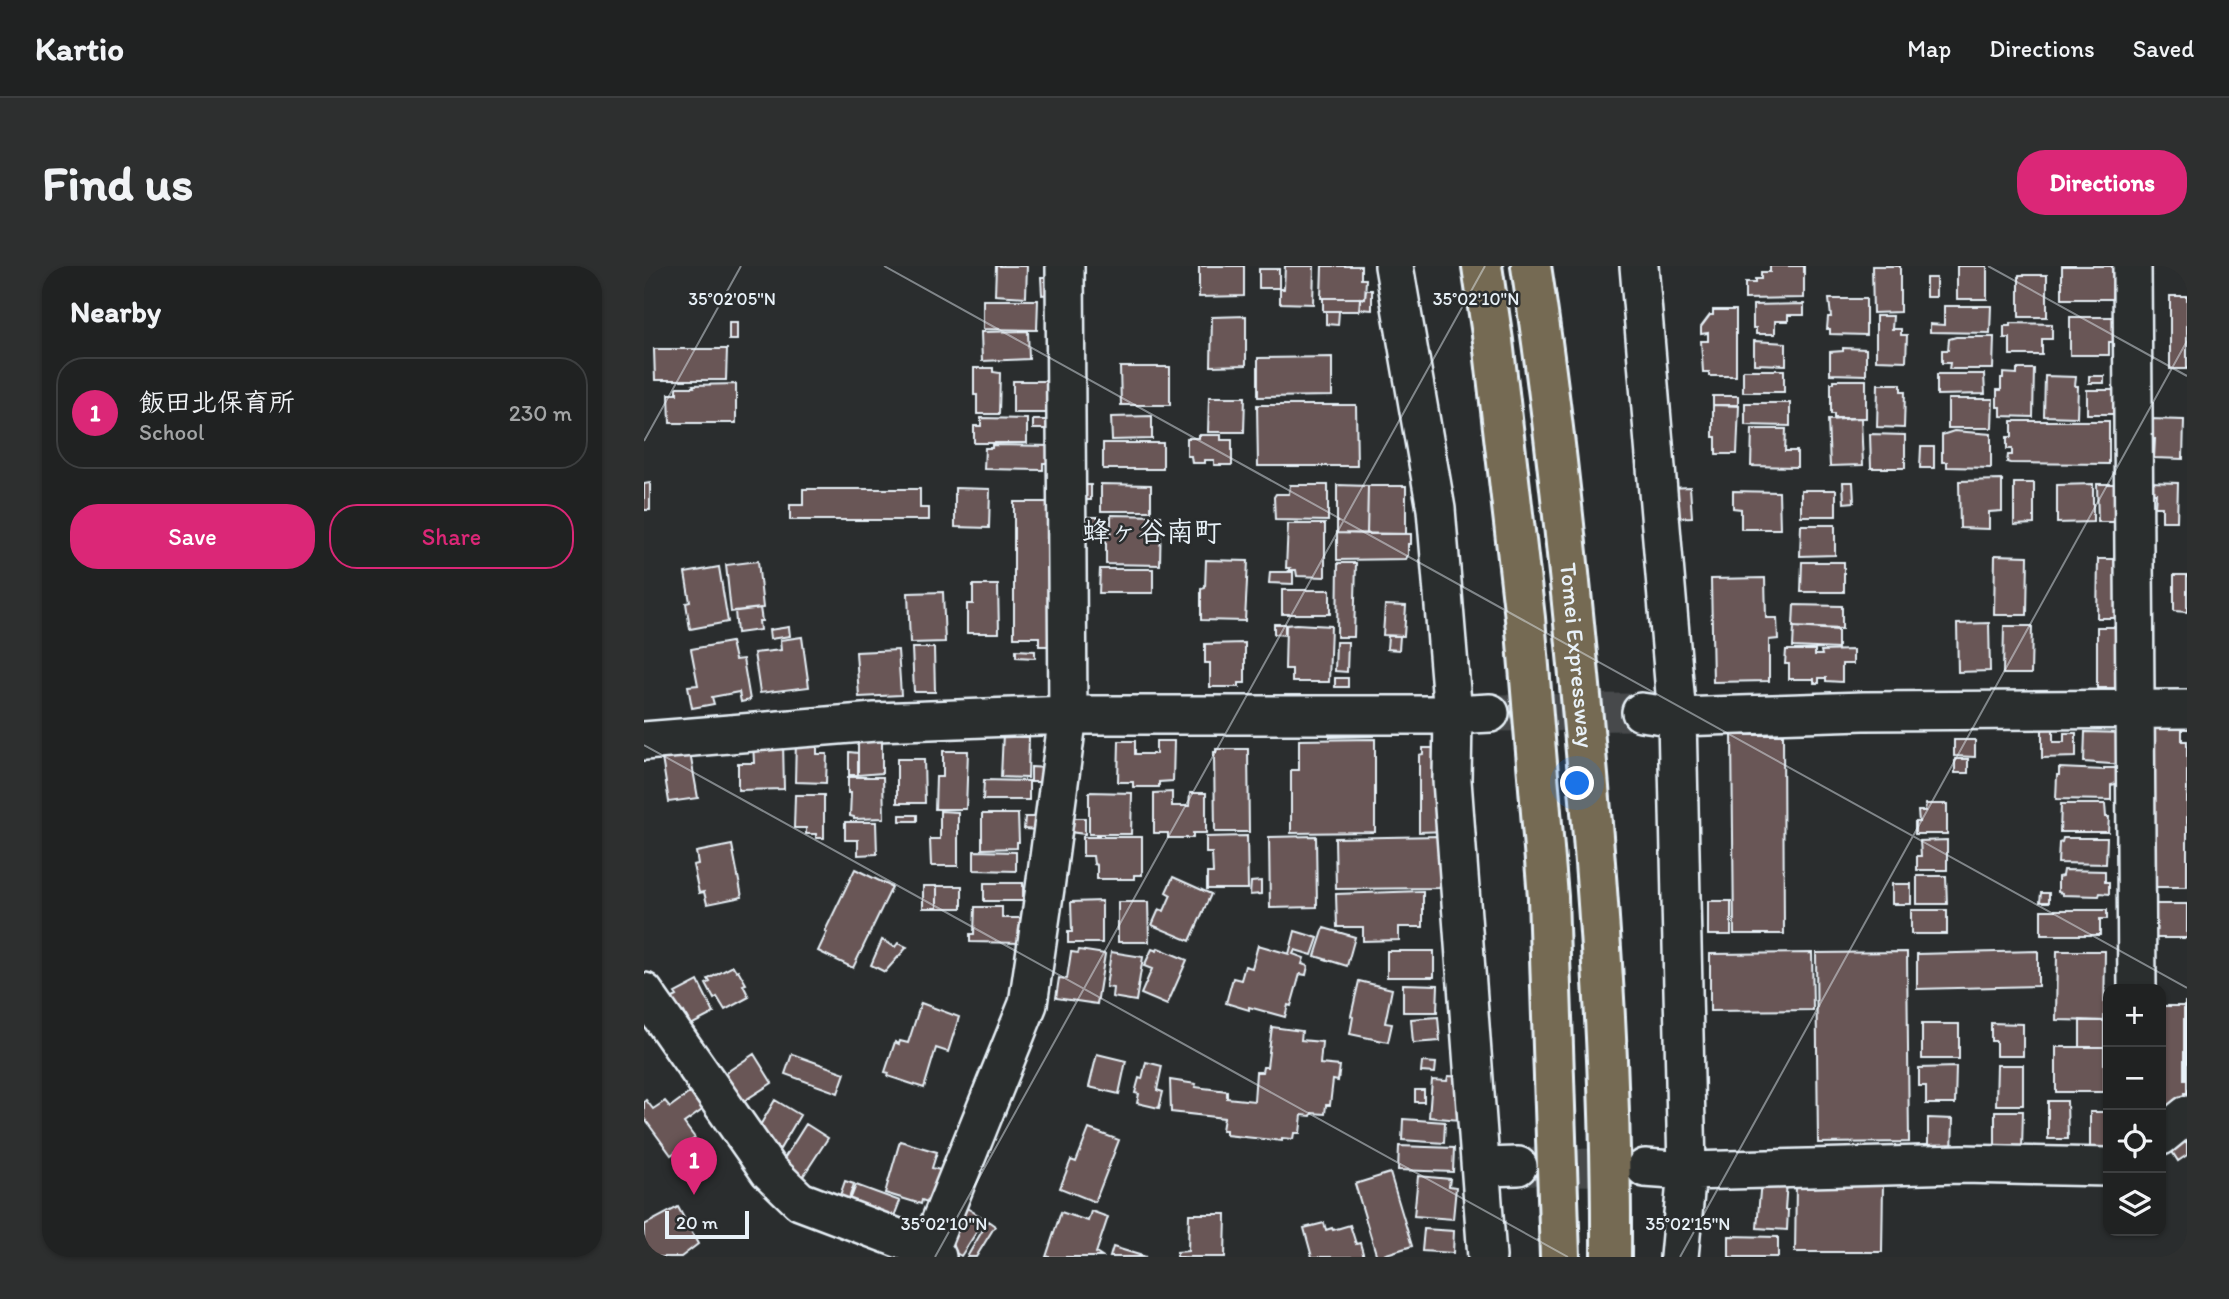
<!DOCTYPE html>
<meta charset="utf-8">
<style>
:root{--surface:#202222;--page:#2d2f2f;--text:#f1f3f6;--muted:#a2a4a5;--line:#3d3f40;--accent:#db2777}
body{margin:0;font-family:Itim,"Klee One",sans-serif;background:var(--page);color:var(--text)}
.controls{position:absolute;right:21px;bottom:21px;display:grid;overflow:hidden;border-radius:14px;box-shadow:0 2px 5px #0004}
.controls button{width:63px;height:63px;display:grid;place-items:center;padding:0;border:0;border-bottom:2px solid var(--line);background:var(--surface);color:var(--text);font:35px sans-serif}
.scale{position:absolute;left:21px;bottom:18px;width:84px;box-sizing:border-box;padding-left:7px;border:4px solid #e8f1f8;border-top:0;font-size:19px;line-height:24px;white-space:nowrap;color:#e8f1f8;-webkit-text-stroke:5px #2a2d2e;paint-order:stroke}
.you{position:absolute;left:934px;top:518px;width:24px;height:24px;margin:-18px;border:5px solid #fff;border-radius:50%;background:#1a73e8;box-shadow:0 0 0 10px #1a73e833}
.badge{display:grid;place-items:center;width:46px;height:46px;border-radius:50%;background:var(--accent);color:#fff;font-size:23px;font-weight:700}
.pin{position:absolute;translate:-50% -58px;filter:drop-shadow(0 2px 4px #0008)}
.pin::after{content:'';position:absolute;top:37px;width:24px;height:21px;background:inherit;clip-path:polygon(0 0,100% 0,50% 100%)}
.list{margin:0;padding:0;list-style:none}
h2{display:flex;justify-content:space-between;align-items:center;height:91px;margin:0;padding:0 28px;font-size:30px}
h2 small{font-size:23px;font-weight:400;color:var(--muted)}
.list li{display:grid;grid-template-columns:46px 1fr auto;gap:21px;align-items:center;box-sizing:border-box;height:112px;margin:0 14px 14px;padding:0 14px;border:2px solid var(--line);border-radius:28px}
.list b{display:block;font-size:26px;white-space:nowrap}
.list p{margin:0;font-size:23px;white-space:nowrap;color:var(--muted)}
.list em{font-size:23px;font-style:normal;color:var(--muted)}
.actions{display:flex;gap:14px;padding:21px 28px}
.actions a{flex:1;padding:16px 0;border:2px solid var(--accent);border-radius:28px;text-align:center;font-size:24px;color:var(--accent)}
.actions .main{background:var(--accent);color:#fff}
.icon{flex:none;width:38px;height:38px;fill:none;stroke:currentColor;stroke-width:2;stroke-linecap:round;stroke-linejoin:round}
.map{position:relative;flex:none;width:1543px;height:991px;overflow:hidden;border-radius:28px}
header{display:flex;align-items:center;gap:42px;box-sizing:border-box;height:98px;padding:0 35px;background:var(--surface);border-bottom:2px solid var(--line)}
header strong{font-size:33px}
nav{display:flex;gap:38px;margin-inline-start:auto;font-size:24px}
.intro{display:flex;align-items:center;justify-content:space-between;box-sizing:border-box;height:168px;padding:0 42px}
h1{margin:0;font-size:49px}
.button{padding:18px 32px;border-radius:28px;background:var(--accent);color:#fff;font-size:24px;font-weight:700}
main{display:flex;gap:42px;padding:0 42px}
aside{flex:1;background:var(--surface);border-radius:28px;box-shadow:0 2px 5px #0004}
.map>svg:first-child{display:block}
.building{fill:#695756;stroke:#e8f1f8;stroke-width:2}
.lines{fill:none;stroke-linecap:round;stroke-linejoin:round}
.minor-tunnel{stroke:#464a4c;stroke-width:37;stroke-dasharray:37 18;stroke-linecap:butt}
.minor-casing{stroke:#e8f1f8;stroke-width:42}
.highway-casing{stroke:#e8f1f8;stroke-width:44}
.minor{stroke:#2a2d2e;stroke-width:37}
.highway{stroke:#746b52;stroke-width:38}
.ticks{fill:none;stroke:#e8f1f8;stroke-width:2;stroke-opacity:0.45}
.labels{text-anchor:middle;stroke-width:5;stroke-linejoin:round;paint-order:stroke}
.street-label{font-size:24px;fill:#e8f1f8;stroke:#2a2d2e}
.quarter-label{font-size:28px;font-weight:bold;fill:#e8f1f8;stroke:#2a2d2e}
.ticks-label{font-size:18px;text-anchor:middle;fill:#e8f1f8;stroke:#2a2d2e;stroke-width:5;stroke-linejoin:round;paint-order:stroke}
</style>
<header>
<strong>Kartio</strong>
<nav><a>Map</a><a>Directions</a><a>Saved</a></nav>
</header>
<div class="intro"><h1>Find us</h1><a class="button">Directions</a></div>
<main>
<aside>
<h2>Nearby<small></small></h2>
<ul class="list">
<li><span class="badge">1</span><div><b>飯田北保育所</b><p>School</p></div><em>230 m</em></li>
</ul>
<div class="actions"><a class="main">Save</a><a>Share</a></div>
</aside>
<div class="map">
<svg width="1543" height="991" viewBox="0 0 1543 991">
<rect width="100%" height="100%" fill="#2a2d2e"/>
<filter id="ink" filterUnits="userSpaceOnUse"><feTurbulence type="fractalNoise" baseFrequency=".0143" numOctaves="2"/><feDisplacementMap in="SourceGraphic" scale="14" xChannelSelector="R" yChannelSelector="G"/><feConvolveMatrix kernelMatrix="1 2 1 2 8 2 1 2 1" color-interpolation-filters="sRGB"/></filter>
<g filter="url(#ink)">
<!-- building -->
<path class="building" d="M352 0H383L382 31 351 29Z
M555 0H600V30L555 31Z
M641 0H670L669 38 636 37V23H640Z
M678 0H717V13H722L721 32H677Z
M1126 0H1160V32L1101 33V17H1111V13H1117V6H1126Z
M1228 0H1256V46L1229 47Z
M1313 0H1343V33H1313Z
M1418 0H1469L1468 33H1418Z
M615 3H635V22H615Z
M1375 9H1403V51H1375Z
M397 11H406L407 28 398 29Z
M1282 12H1292V31H1282Z
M722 24H728V44L716 43V32L721 33Z
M1526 30H1543V103H1526Z
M679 32H716L715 45H679Z
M1185 33H1222V69L1186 68V63H1183L1184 51H1187Z
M339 34H394L393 64 339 63Z
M1160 38V49H1144V55H1131V68H1112V62H1109V39Z
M1300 40H1347L1346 67 1286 66V58L1300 59Z
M1069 44H1092V110H1065V106H1059L1057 75H1064V67L1057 68V61L1066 49H1069Z
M682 45H695L694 59 682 58Z
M602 50V99L567 100 568 51Z
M1232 50H1249L1248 63H1257V69H1263L1262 95 1232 94Z
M1426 51H1475L1470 76H1465V89H1426Z
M85 56H93V74H85Z
M1366 57 1408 58V73H1398V89H1366V72H1360V60H1366Z
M384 65 385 93 338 95 337 66Z
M1312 71H1350L1349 103H1305L1306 97H1298V84H1304L1305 73Z
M1110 75 1142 77V99L1110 98Z
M1199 82 1222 83V109L1186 108V86L1199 85Z
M10 83H83L82 114H11Z
M688 91V130L614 131V92Z
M476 101H526V139H477Z
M330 102H349V106L356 107 355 148H333V129H330Z
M1373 103H1390L1389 151 1357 150V141H1353V124H1357V112H1359V107L1373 108Z
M1099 104H1140V126H1099Z
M1293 108H1340L1341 128 1293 129Z
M1401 110 1432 111 1431 120H1434L1433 151 1400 150Z
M1445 110H1460V117H1445Z
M1190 114H1222V152H1190V148H1187V117H1190Z
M369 115H408V147H369Z
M92 118V157H26L25 128H33V121H50L49 119Z
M1234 118H1257V125H1261L1260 162 1233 161Z
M1443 124H1475V148H1443Z
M1069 130H1094V139H1069Z
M565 131H601L600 166H564Z
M1304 133H1349L1348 162H1304Z
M1101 137H1146V160L1101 159Z
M613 139H712L713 200H614Z
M1069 139 1095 140 1093 188H1072V171H1069Z
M508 150V173L468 174 467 151Z
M337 152 383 153V177H330V160H337Z
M1217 152 1219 199 1186 200 1184 154Z
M1505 153 1540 154 1539 193 1510 192 1511 173H1505Z
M389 154H407V163H389Z
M1368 155H1465V198L1366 197 1363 196 1364 189H1368V183H1363V171H1368Z
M1108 163H1142L1141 185H1153V201L1107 200Z
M1310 165 1347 168V202L1303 201V196H1298V169Z
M1226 168 1261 169V202H1227Z
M555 169H577V174H588V199H570V194H561V197H548L547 190H543V172H555Z
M459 177H519V203H459Z
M348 179 408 180V197H399V204L340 203 341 182H348Z
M1277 181H1290V202H1276Z
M1358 214V245L1345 246V263L1316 262 1315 215Z
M1199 216H1209L1210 236 1200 237Z
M1506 216 1534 217 1533 255H1518V241H1511L1512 227H1506Z
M6 217V244H0V218Z
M1370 217H1390V258L1370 259Z
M457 218 507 219V245H457Z
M1449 218V256L1413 257V219Z
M1453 218H1479V256H1454Z
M438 219H447V234H438Z
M646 219H684V255L631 254 630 231 632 228H645Z
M693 219 724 220 723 268 693 267Z
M724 220H762V268H723Z
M1046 221 1048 251 1029 252 1027 222Z
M311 222 346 223 345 262 311 261Z
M159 223H276V242H285V254H146V239H159Z
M1157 224H1192V250H1157Z
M1089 225 1135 226 1136 263H1097V243L1089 242Z
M370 236H406L407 380H395V371H370Z
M467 249 517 250 516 299 462 298V266H467Z
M440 251H458V267H440Z
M644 258H681V311L653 310 652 304H645L646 302H642Z
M1157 259H1191V289L1156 290Z
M693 267 767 268V278H764V289L762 293 693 294Z
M1351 289 1384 290 1383 349H1350Z
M1454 293H1478V352H1453Z
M562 294 604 295 601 355 557 354V323L561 322Z
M114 295 119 342 87 346 82 299Z
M1158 296H1200V326H1157Z
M694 297H712L710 371H693Z
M75 301 84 356 46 363 42 337 46 336 41 307Z
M456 303H509V327H455Z
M626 306H649V318L625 317Z
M1530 309H1543V346L1530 345Z
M1121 312 1122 352H1133L1134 373 1125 374V415L1069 416 1067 313Z
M329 319H354L355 367H323V338H329Z
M638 324H686V348H638Z
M299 326 301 376 266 377 264 327Z
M741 339 762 340 760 370 739 369Z
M1150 339 1198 340V363L1149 361Z
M116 342 118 355H115L116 364 93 367 91 345Z
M1345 357 1346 405 1314 406 1313 358Z
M630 358H641V369L630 368Z
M652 358 687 360 685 416H648V403H641L642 359Z
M1360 360H1388L1387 408H1359Z
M145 361 146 370 126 373 125 364Z
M1150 361 1194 364V383L1149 381Z
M1453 361H1478L1477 422H1453Z
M744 370H756L755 384 743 383Z
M158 371 165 421 116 427 110 387 137 384 136 374Z
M87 376 91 394 99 393 106 434 97 436 95 426 68 431 70 438 48 442 44 420 54 419 47 383Z
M692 376H704L703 406 691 405Z
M601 377V417H595V421H566V397H561V378Z
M268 382H290L291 426H270Z
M254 384 257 429 215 431 212 386Z
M372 384 391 385V392L372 391Z
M1142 384H1171V389H1178L1177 385 1209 384V398H1198V416L1182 415V412H1175V417H1170V413H1145V398H1141Z
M691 412H704V421H691Z
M1398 460H1409V476H1420V467H1432V491L1398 492Z
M1507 462H1538V475H1543V621H1509Z
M686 464H729V470L686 471Z
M1441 466 1481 467 1480 499 1440 496Z
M359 467 375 468V471H385L384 512 357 511Z
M238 469V507L214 509V471Z
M1088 469H1139L1140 668H1090Z
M152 473H173V488H183L182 517 151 516Z
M731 473V566L647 567V504H655V474Z
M1310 474H1331V491L1310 490Z
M475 475H491V488H512V475H530L529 515 515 516V521H489V516H474Z
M109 476H139L140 523 94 524V497H110Z
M779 482H796L804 565 775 566V489L779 488Z
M572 483H604L605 566H571L570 486H572Z
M299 485H324L322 543H291L292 511H299Z
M205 486 214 487V509H205Z
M46 487 54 532 25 536 18 492Z
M253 493H280L281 537H253Z
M1311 493H1324V507H1311Z
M387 501 403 502V516H387Z
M1415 502 1460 504V502H1472V518L1467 519V534L1412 533 1413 509H1415Z
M204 511H239L240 552 210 553V551L206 550 207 527H204Z
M340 514 385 515V534H339Z
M445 526 488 527 487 568H445Z
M528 526V540H545L546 527H562V567H549V572H524V567H510V527Z
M151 529H180V572H172V568H162V562H150Z
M1282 538H1303V568H1271V556H1275L1274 545H1281Z
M1417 538H1461L1462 551H1465L1464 566H1416Z
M296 545 314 546V600H287L286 573H296Z
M338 548H374L375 576H373V582L338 583Z
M256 549H273V555H256Z
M381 551H394V564L380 563Z
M426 552H441V568L426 566Z
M201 556H232L233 588 214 589V574H201Z
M603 570 604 623H563V607H569L568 587H562V571Z
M672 570 673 641 626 642 625 571Z
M796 570V622L692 623 691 572Z
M439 571H498V609H490V613H453V599L450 598 449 590H439Z
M1419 572H1463L1462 598 1414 597 1415 577 1418 576Z
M1303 574V604H1273V590H1277L1276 575Z
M88 579 98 631 63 638 60 626 55 627 49 599 54 598 52 586Z
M330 585 372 586V605L330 604Z
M211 603 248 621 209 702 174 685 183 666 181 665Z
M1419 604 1461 605V616H1465V628L1456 627 1455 630 1418 629V627L1414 626V611L1418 610Z
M1273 610H1302L1303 638H1273Z
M529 611 567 628 546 675 508 659 515 643 520 645 527 629 522 626Z
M617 615V628L606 629 607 616Z
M340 617H379V635H340Z
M1248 618H1267V638H1248Z
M279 620H293V642H279Z
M293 620H318V642H293Z
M779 625V661H755V674L719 675V661H693L692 628Z
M1397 627H1405V636H1396Z
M458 635V677H424V666H428L427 636Z
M1064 635H1087V669H1064Z
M474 636H504L505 676H474Z
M1508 638H1543V672H1508Z
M331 641H358V652H378V677L326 676V668H330Z
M1267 644H1303V668H1267Z
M1397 644H1463V653H1456V669H1397Z
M680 662 711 671 703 700 671 690Z
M651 665 674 672 668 689 651 684 649 688 660 692 658 698 664 700 662 709 656 708 647 740 644 739 641 751 605 741V744L582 737 589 712 597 714 601 700 608 702 614 679 645 688Z
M238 674 251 681 254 677 263 681 241 706 227 699Z
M514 682 543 694 523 739 497 728 508 703 500 700 508 683 513 685Z
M435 684 461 688 453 738 412 732 415 712 423 713 427 686 434 687Z
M743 685H790V711H743Z
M1394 685V720L1273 723V688Z
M1413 685H1461L1460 755 1412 754Z
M467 686 499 691 492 735 468 731 469 722 462 721Z
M1263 686 1265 876 1174 877 1172 687Z
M1168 687 1169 744 1066 745V688Z
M89 700 92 705 94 704 102 718 99 719 105 731 81 744 73 731 70 733 62 718 66 716 64 713Z
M54 715 70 747 47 759 40 746 35 749 27 733 33 730 31 727Z
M715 715 748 723 741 757 748 758 744 776 706 768 709 751 707 750Z
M759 718 794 719 793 746H759Z
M1541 736H1543V811H1541Z
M277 737 315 751 304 786 292 782 280 822 244 810 245 807 241 806 251 776 255 778 256 775 264 777Z
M1517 740H1540V813H1543V827H1540V834L1531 841H1517Z
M794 751 796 775 769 777 767 753Z
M1436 754 1460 755V781H1436Z
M1347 757 1379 758V790H1352V775H1347Z
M1278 758H1315V793H1278Z
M628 761 658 765 657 774 678 776 676 798 696 800 694 815 689 814 686 839H682L681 848 668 847 667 850 658 849 656 867H650L649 873 638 872V875L582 869V864H578L580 852 527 846 526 814 552 818 551 821 583 825V832L610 835 612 806H618L619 801H623Z
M1412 781H1460V826H1412Z
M110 788 128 817 95 838 77 810Z
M148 788 201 807 194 827 141 808Z
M453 788 482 795 475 828 445 821Z
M502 796 518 800 513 824 519 826 515 842 493 837 495 828 491 827 495 812 498 813Z
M778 796 792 797 791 807 777 806Z
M1353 799H1379V839H1352Z
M1312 801 1311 838H1282V820H1275V802Z
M804 810 820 811 815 854 785 851 788 814 803 815Z
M771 824H780V836H771Z
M48 825 61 842 40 857 51 872 27 889 0 852V836L2 834 9 843 21 835 26 841Z
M131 834 156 849 136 883 111 868Z
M1404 835H1423L1424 873H1404Z
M1351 845H1379L1378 884 1351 883Z
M1446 846H1464L1463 887H1446Z
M1284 852 1309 853 1308 888 1284 887Z
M759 853 801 856 800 877 758 874Z
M162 858 184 872 158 912 136 899Z
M445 863 475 874 451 936 416 922 427 894 432 896Z
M1543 874V889L1534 895 1527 884Z
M256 875 293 886 288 902 296 904 286 937 278 934 277 938 241 927Z
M755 880 810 882 809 906 754 904Z
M746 907 768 980 733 991 711 918Z
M774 910 806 913 805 920 812 921 809 953 770 950Z
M1117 913 1143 915 1141 944H1144L1143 964 1113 962Z
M201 915 210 918 202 941 193 938Z
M1152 918H1239L1238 986H1151Z
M212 919 256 935 247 958 203 942Z
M34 941 54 978 37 991H0V959Z
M321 941 341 953 317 990 301 980Z
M447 945 464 951 452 987 458 991H402L417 946 444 955Z
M545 948H582L581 991H533V986L544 985Z
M344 955 351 960 332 991H323Z
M680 957 682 964 688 962 689 964 706 959 712 978 716 977 720 991H668L660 962Z
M780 963 810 965 809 987 778 985Z
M1085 970 1134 971V991H1085Z
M469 981 502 991H466Z"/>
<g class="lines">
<!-- minor-tunnel -->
<path class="minor-tunnel" d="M846 447 997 446
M874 900 997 902"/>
<defs>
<path id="minor" d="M750 0 792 243 809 449 808 514 843 991
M995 0 1033 451 1043 905 1035 991
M1488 0 1493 723
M997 446 1033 451 1220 445 1543 443
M0 475 231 456 424 449H809L846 447
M0 726 125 905 156 935 283 983 293 991
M1517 870 1543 849
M837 901 874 900
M1001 902 1043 905 1318 898 1464 901
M282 991 384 738 401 622 424 449 421 0"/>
<g id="highway">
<path d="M838 0 849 75 881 352 904 631 916 991"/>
<path id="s1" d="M887 0C910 150 925 301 939 452 955 631 968 811 967 991"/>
</g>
</defs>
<!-- minor casing -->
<use href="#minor" class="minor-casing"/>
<!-- highway casing -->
<use href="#highway" class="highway-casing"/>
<!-- minor -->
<use href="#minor" class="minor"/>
<!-- highway -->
<use href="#highway" class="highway"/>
</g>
</g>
<!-- ticks -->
<path class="ticks" d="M240 0 1543 722M1344 0 1543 110M0 175 97 0M0 479 924 991M291 991 841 0M1036 991 1543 75"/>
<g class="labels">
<!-- street labels -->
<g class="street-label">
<text dy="8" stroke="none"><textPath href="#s1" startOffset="392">Tomei Expressway</textPath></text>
</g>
<!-- quarter labels -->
<g class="quarter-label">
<text x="508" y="275">蜂ヶ谷南町</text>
</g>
</g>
<g class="ticks-label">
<text x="88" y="39">35°02'05"N</text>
<text x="832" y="39">35°02'10"N</text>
<text x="300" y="964">35°02'10"N</text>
<text x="1044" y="964">35°02'15"N</text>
</g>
</svg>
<div class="controls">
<button>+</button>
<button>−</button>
<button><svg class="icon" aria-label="locate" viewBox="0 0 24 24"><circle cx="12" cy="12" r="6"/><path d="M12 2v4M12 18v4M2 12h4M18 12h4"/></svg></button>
<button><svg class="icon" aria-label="layers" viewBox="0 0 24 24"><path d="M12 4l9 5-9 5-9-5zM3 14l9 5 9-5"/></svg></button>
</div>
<div class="scale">20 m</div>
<div class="you"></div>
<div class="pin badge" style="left:50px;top:929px">1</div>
</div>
</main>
